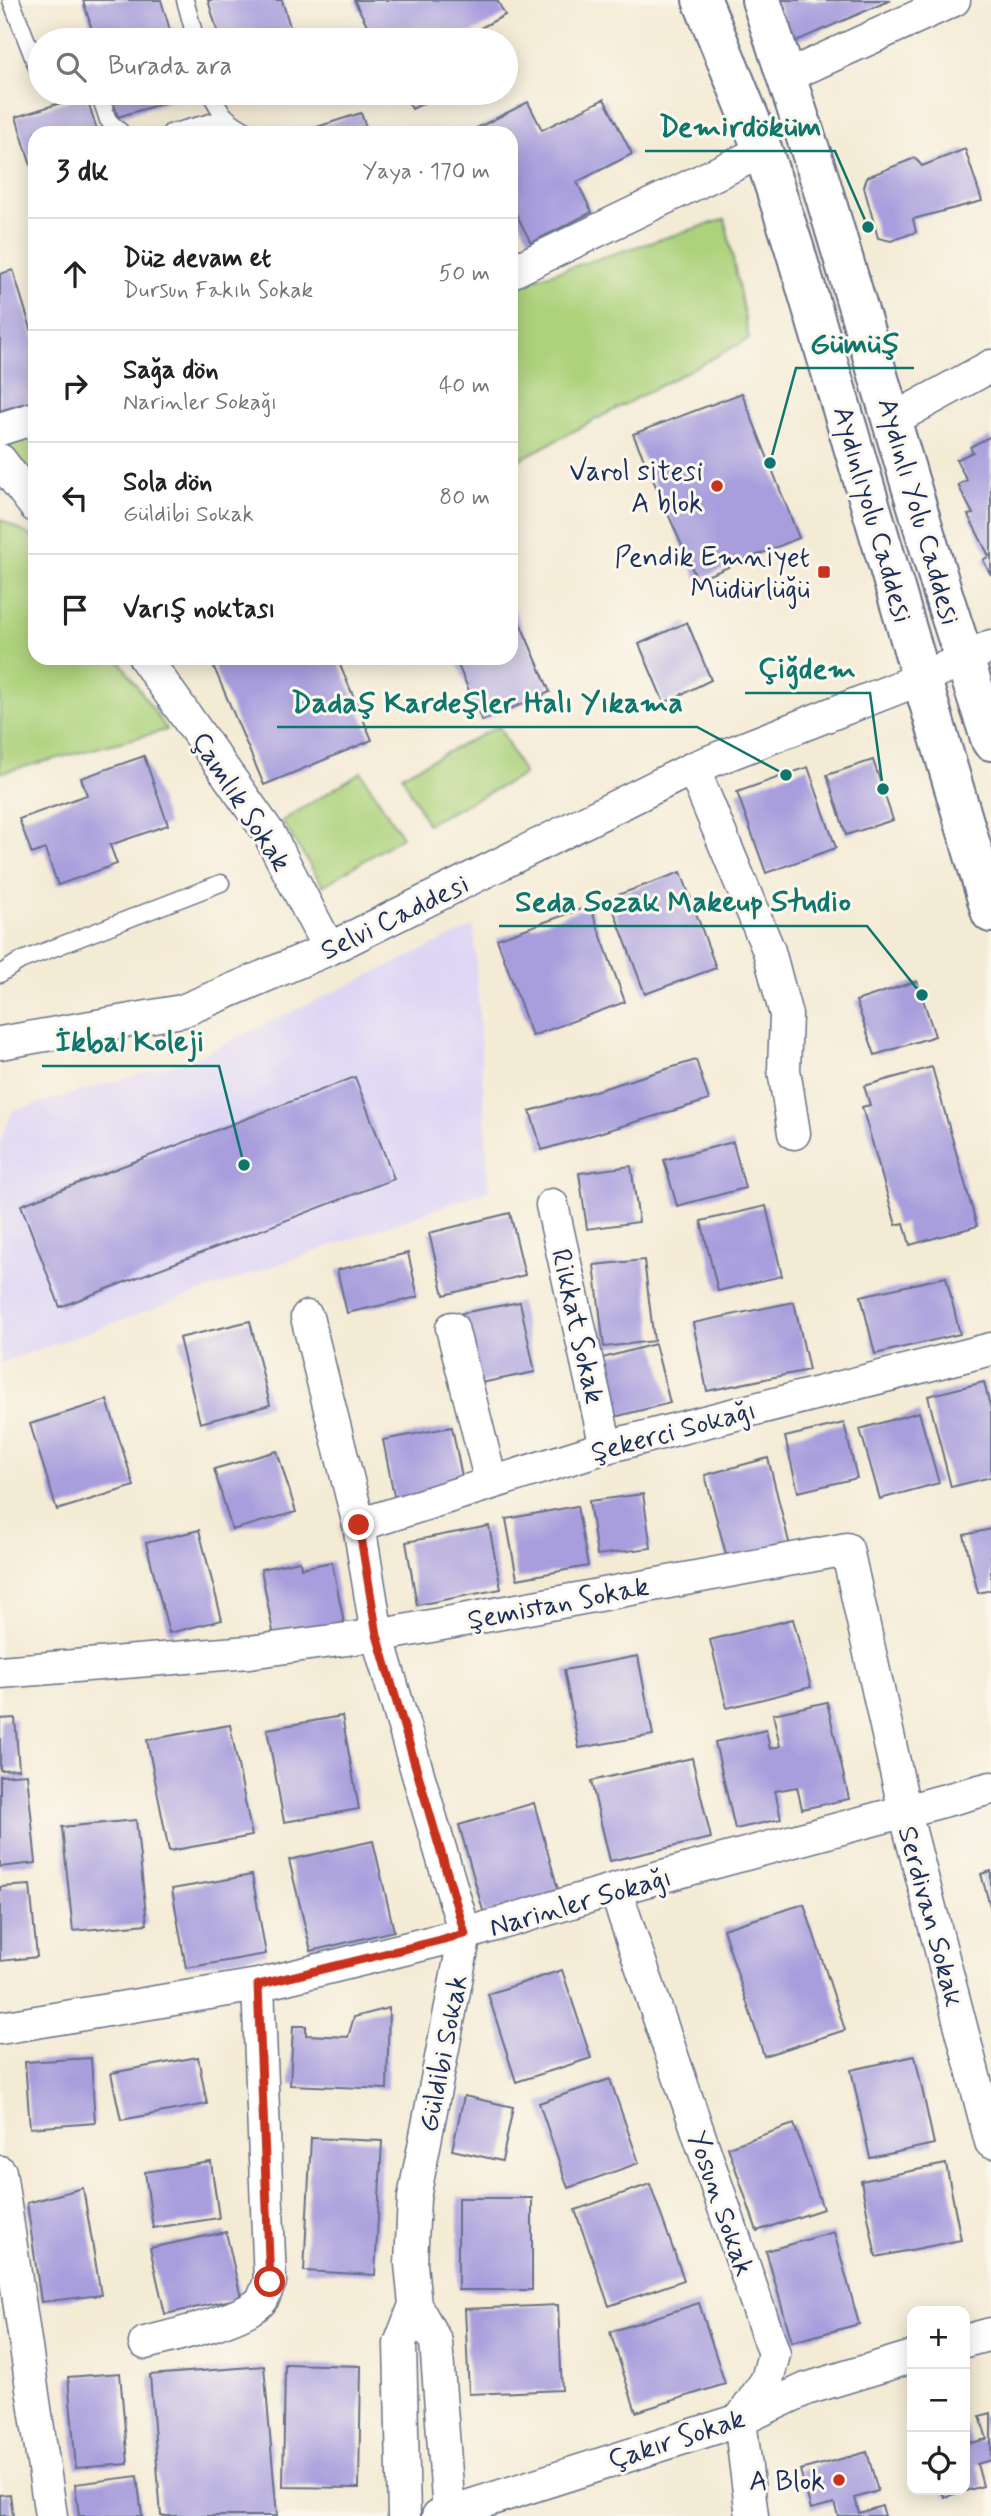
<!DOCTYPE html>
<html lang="tr">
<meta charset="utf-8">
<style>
:root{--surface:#fff;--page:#f6f6f6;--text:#222;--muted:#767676;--line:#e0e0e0}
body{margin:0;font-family:Mynerve,sans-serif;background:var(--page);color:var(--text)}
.controls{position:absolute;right:21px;bottom:21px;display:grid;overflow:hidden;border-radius:14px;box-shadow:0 4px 18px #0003}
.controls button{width:63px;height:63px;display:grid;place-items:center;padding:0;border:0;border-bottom:2px solid var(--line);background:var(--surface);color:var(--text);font:35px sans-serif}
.stop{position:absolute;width:21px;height:21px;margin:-16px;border:5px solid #c8321e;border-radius:50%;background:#fff}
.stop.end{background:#c8321e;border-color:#fff;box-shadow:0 2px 7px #0008}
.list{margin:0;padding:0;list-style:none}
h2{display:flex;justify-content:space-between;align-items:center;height:91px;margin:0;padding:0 28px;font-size:30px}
h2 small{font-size:23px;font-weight:400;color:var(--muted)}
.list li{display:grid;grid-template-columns:46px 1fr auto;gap:21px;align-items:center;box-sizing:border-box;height:112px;padding:0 28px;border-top:2px solid var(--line)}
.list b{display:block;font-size:26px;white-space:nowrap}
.list p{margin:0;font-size:23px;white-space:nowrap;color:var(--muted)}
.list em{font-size:23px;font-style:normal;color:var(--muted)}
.icon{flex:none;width:38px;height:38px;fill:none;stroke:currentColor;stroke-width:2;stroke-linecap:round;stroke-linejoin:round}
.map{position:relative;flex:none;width:991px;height:2516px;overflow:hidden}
.search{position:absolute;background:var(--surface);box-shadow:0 4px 18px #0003;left:28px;top:28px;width:490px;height:77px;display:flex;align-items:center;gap:18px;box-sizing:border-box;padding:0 24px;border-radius:38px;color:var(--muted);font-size:26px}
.panel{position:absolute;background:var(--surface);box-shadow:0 4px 18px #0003;left:28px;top:126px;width:490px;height:539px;border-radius:21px}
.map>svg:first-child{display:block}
.built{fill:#ded5f5}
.green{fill:#add27b;stroke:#64806c;stroke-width:2}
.building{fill:#a89edd}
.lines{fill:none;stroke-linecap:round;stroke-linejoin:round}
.service-casing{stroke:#677188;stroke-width:19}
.minor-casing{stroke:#677188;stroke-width:35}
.primary-casing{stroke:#677188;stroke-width:42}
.service{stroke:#fff;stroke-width:16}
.minor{stroke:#fff;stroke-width:32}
.primary{stroke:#fff;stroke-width:38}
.route{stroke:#c8321e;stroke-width:9}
.poi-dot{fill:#c8321e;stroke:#fbf7ec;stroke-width:2.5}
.labels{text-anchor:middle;stroke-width:6;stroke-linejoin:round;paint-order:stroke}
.poi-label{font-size:28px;fill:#1b2f5e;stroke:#fbf7ec;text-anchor:end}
.street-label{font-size:28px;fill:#1b2f5e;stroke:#fbf7ec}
.leader{fill:none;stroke:#0f766e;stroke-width:2.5}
.callout-dot{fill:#0f766e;stroke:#fbf7ec;stroke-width:2.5}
.callout-label{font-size:30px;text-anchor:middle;font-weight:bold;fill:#0f766e;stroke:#fbf7ec;stroke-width:6;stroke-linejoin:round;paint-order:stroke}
</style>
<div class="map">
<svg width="991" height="2516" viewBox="0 0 991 2516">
<rect width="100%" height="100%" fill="#fbf7ec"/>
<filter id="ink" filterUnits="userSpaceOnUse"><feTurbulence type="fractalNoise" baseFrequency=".0143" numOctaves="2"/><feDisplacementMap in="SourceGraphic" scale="14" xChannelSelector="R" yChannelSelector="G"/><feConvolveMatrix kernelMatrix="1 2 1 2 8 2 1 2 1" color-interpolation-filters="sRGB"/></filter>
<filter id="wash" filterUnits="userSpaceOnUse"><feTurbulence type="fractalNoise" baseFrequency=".00686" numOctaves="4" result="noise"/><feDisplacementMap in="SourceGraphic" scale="28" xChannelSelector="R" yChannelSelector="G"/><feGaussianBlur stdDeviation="1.57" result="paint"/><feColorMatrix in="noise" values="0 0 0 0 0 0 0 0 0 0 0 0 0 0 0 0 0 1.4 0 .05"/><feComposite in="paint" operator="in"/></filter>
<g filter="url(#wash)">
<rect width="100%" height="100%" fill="#f4ebd5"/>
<!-- built -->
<path class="built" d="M474 926 489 1190 0 1363V1141L13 1111 191 1059Z"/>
<!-- green -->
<path class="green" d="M725 219 749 339 511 464V286Z
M35 436V481L8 444Z
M0 519 35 538V658H118L167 730 0 773Z
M499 726 524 775 427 824 402 775Z
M361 772 402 837 323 886 282 821Z"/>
<g id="blocks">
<!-- building -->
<path class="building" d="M83 0H161L173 40H95Z
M208 0H282L294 40H220Z
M354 0H497L505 15 458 40H375Z
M776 0H891L794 42Z
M111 93H189L190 95 118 117Z
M403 93H444L412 109Z
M86 95 98 133H35L34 176 16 117Z
M604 99 632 154 577 182 592 212 531 243 511 204V133H474L473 130 528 102 542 130Z
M361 113 368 133H301V132Z
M965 149 982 201 913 219 916 232 891 241 878 238 864 187 867 177 915 158 922 166Z
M13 270 35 342V400L0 411V274Z
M742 393 799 538 697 580 633 434Z
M991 436V575L983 560 989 556 968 515 973 514 958 485 967 480 956 460 973 452 970 447Z
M511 602 550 692 482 721 455 658H511Z
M687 622 711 680 664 703 639 644Z
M210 658H337L372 740 264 785Z
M144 756 168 825 110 845 117 864 58 885 45 849 32 854 19 819 87 795 81 778Z
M873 760 893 820 846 835 827 775Z
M808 767 836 848 766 873 737 792Z
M681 872 716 968 645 994 609 898Z
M590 906 625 1002 532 1036 497 939Z
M917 981 935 1036 875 1055 856 1001Z
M696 1060 709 1100 542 1150 530 1111Z
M932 1067 977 1226 910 1245 904 1223 896 1225 862 1107 870 1105 864 1086Z
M355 1077 394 1179 60 1307 21 1205Z
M733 1142 745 1188 677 1206 664 1160Z
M631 1166 639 1222 587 1229 579 1173Z
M766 1206 782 1276 718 1291 701 1221Z
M510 1213 525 1275 444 1295 429 1233Z
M408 1253 418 1297 347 1313 337 1270Z
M644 1260 654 1341 604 1347 594 1265Z
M946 1277 960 1334 875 1354 861 1296Z
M520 1302 535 1372 476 1384 462 1313Z
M794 1302 809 1370 707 1391 693 1323Z
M250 1321 270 1405 200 1423 179 1338Z
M655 1344 670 1403 614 1417 599 1359Z
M984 1382 991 1410V1477L951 1487 928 1396Z
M107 1400 134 1486 57 1510 30 1424Z
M919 1412 939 1483 880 1499 860 1429Z
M844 1423 857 1478 798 1492 785 1437Z
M452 1427 464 1487 395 1501 383 1440Z
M277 1451 296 1512 232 1530 214 1469Z
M768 1458 790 1546 728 1562 705 1475Z
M643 1494 651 1548 597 1555 589 1501Z
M577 1506 588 1566 517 1579 506 1519Z
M489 1526 501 1589 417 1605 406 1542Z
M991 1529V1590L978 1593 964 1535Z
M199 1530 222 1620 169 1633 146 1543Z
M300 1561 301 1568 332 1562 345 1628 275 1642 261 1569Z
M793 1619 811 1687 727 1708 710 1640Z
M638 1656 653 1735 579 1748 564 1670Z
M827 1702 849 1799 802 1809 797 1787 775 1791 781 1819 735 1829 715 1742 766 1730 770 1749 780 1746 773 1714Z
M342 1716 359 1809 284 1822 267 1729Z
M15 1718 19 1769 0 1770V1719Z
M230 1725 252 1836 169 1851 147 1740Z
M692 1758 711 1838 610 1861 591 1781Z
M27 1774 36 1863 0 1867V1776Z
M534 1803 559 1893 484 1914 459 1825Z
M136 1820 147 1924 73 1931 62 1827Z
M373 1841 394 1931 311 1951 289 1860Z
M991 1871V1906H990L981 1874Z
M252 1875 266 1954 186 1968 172 1889Z
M30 1885 37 1957 0 1961V1887Z
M804 1904 845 2030 764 2056 723 1929Z
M562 1970 591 2058 516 2082 488 1994Z
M389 2008 387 2089 290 2085 293 2026H306V2035L348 2037 354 2017Z
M915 2056 934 2144 870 2158 851 2070Z
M198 2057 207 2104 121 2120 111 2073Z
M91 2058 95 2123 30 2128 25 2062Z
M610 2079 639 2163 568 2188 539 2103Z
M464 2096 513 2107 502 2161 452 2150Z
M794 2124 823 2209 757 2231 728 2147Z
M311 2138 382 2141 375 2275 304 2271Z
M211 2162 219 2218 153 2228 145 2172Z
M946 2164 961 2240 876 2257 861 2181Z
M650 2184 684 2280 609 2306 575 2210Z
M83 2188 101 2295 41 2302 27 2203Z
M458 2198H532V2290H458Z
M226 2232 241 2298 165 2314 150 2248Z
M834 2232 859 2324 792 2342 766 2251Z
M699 2303 725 2384 636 2412 610 2332Z
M558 2305 562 2390 469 2394 465 2309Z
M285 2364 361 2366 359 2488 283 2487Z
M264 2366 277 2516H161L150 2375Z
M120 2373 128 2464 76 2468 68 2377Z
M991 2413V2460L977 2464 983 2486 944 2497 942 2490H965V2423L971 2443 987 2439 980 2416Z
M867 2452 878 2491 855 2498 859 2513 882 2506 885 2516H838L834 2503 811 2509 800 2470Z
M137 2476 142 2516H79L75 2484Z
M10 2494 13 2516H0V2495Z"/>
</g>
</g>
<g filter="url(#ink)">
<use href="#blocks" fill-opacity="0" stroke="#677188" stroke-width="2"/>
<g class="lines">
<defs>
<path id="service" d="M11 0 40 75
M185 0 196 40
M99 93 108 120 122 133
M211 93C219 114 231 123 251 133
M170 133 226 118
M0 974 20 961 221 883"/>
<path id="minor" d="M787 76 954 0
M511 272 763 151
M894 419 991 366
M0 429 35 418
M0 460 35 506
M145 658 268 832 329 949
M693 768 769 951 786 1015 784 1070 794 1133
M0 1043 182 1011 329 949 693 768 923 678 991 646
M552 1205 606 1447
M307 1317 359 1525 377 1635 465 1934 414 2198 411 2264 415 2305 400 2344 404 2516
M452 1328 491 1482
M359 1525 606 1447 991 1349
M0 1672 249 1652 393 1633 847 1549 905 1812 991 2142
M615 1889 774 2354 767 2380 740 2420 752 2516
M0 2028 258 1985 465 1934 615 1889 991 1788
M0 2172 51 2516
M415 2305 436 2342 449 2513
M965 2341 991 2334
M145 2343C172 2336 242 2320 260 2302 265 2297 267 2287 270 2282L258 1985
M438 2516 740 2420 806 2389 912 2357"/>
<path id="primary" d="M702 0 763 151 794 247 991 913
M761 0 820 180 944 597 991 741"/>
</defs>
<!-- service casing -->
<use href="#service" class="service-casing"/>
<!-- minor casing -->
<use href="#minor" class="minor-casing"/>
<!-- primary casing -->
<use href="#primary" class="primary-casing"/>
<!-- service -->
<use href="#service" class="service"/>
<!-- minor -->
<use href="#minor" class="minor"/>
<!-- primary -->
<use href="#primary" class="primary"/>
</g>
</g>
<g class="lines" filter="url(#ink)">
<!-- route -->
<path class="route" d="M270 2282 258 1985 465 1934 377 1635 359 1525"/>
</g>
<!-- markers -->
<g class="poi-dot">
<circle cx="717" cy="486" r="7"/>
<rect x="817" y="565" width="14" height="14" rx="3.5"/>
<circle cx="839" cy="2480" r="7"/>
</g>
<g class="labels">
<!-- poi labels -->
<g class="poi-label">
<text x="703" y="480">Varol sitesi<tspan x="703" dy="32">A blok</tspan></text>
<text x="810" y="566">Pendik Emniyet<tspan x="810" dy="32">Müdürlüğü</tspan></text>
<text x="825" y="2490">A Blok</text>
</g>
<!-- street labels -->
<g class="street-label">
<text transform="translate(920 511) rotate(74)" y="10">Aydınlı Yolu Caddesi</text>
<text transform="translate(874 514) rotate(74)" y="10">Aydınlıyolu Caddesi</text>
<text transform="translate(242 801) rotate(57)" y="10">Çamlık Sokak</text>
<text transform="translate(394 916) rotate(-26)" y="10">Selvi Caddesi</text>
<text transform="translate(579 1326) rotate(77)" y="10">Rikkat Sokak</text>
<text transform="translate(673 1430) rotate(-15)" y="10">Şekerci Sokağı</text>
<text transform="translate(558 1602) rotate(-11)" y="10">Şemistan Sokak</text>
<text transform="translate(580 1901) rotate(-16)" y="10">Narinler Sokağı</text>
<text transform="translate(932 1916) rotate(75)" y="10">Serdivan Sokak</text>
<text transform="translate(442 2053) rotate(-79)" y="10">Güldibi Sokak</text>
<text transform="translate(722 2203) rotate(71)" y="10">Yosun Sokak</text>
<text transform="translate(676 2438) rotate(-18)" y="10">Çakır Sokak</text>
</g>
</g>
<!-- callouts -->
<path class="leader" d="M868 227L835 151H645M770 463L796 368H914M883 789L870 693H745M786 775L697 727H277M922 995L867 926H499M244 1165L219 1066H42"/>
<g class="callout-dot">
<circle cx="868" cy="227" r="7"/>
<circle cx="770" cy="463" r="7"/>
<circle cx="883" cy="789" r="7"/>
<circle cx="786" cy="775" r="7"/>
<circle cx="922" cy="995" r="7"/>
<circle cx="244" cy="1165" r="7"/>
</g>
<g class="callout-label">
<text x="740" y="136">Demirdöküm</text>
<text x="855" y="353">Gümüş</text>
<text x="807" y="678">Çiğdem</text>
<text x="487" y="712">Dadaş Kardeşler Halı Yıkama</text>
<text x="683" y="911">Seda Sozak Makeup Studio</text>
<text x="130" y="1051">İkbal Koleji</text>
</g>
</svg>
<div class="controls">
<button>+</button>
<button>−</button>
<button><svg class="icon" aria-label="locate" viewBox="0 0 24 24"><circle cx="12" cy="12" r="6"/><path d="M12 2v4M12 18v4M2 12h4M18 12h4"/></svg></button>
</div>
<div class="stop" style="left:270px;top:2282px"></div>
<div class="stop end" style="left:359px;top:1525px"></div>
<div class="search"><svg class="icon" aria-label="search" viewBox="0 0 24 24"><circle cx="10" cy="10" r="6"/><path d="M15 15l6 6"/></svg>Burada ara</div>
<section class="panel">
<h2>3 dk<small>Yaya · 170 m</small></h2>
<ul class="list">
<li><svg class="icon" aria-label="ahead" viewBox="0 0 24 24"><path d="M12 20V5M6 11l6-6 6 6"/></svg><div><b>Düz devam et</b><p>Dursun Fakıh Sokak</p></div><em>50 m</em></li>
<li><svg class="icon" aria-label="right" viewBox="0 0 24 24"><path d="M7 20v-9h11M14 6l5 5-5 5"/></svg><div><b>Sağa dön</b><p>Narinler Sokağı</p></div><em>40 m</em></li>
<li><svg class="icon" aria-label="left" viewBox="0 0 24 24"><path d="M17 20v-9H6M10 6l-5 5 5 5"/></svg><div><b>Sola dön</b><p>Güldibi Sokak</p></div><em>80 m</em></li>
<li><svg class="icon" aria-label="arrive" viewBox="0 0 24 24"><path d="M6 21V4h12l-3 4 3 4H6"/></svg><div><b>Varış noktası</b></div></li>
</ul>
</section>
</div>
